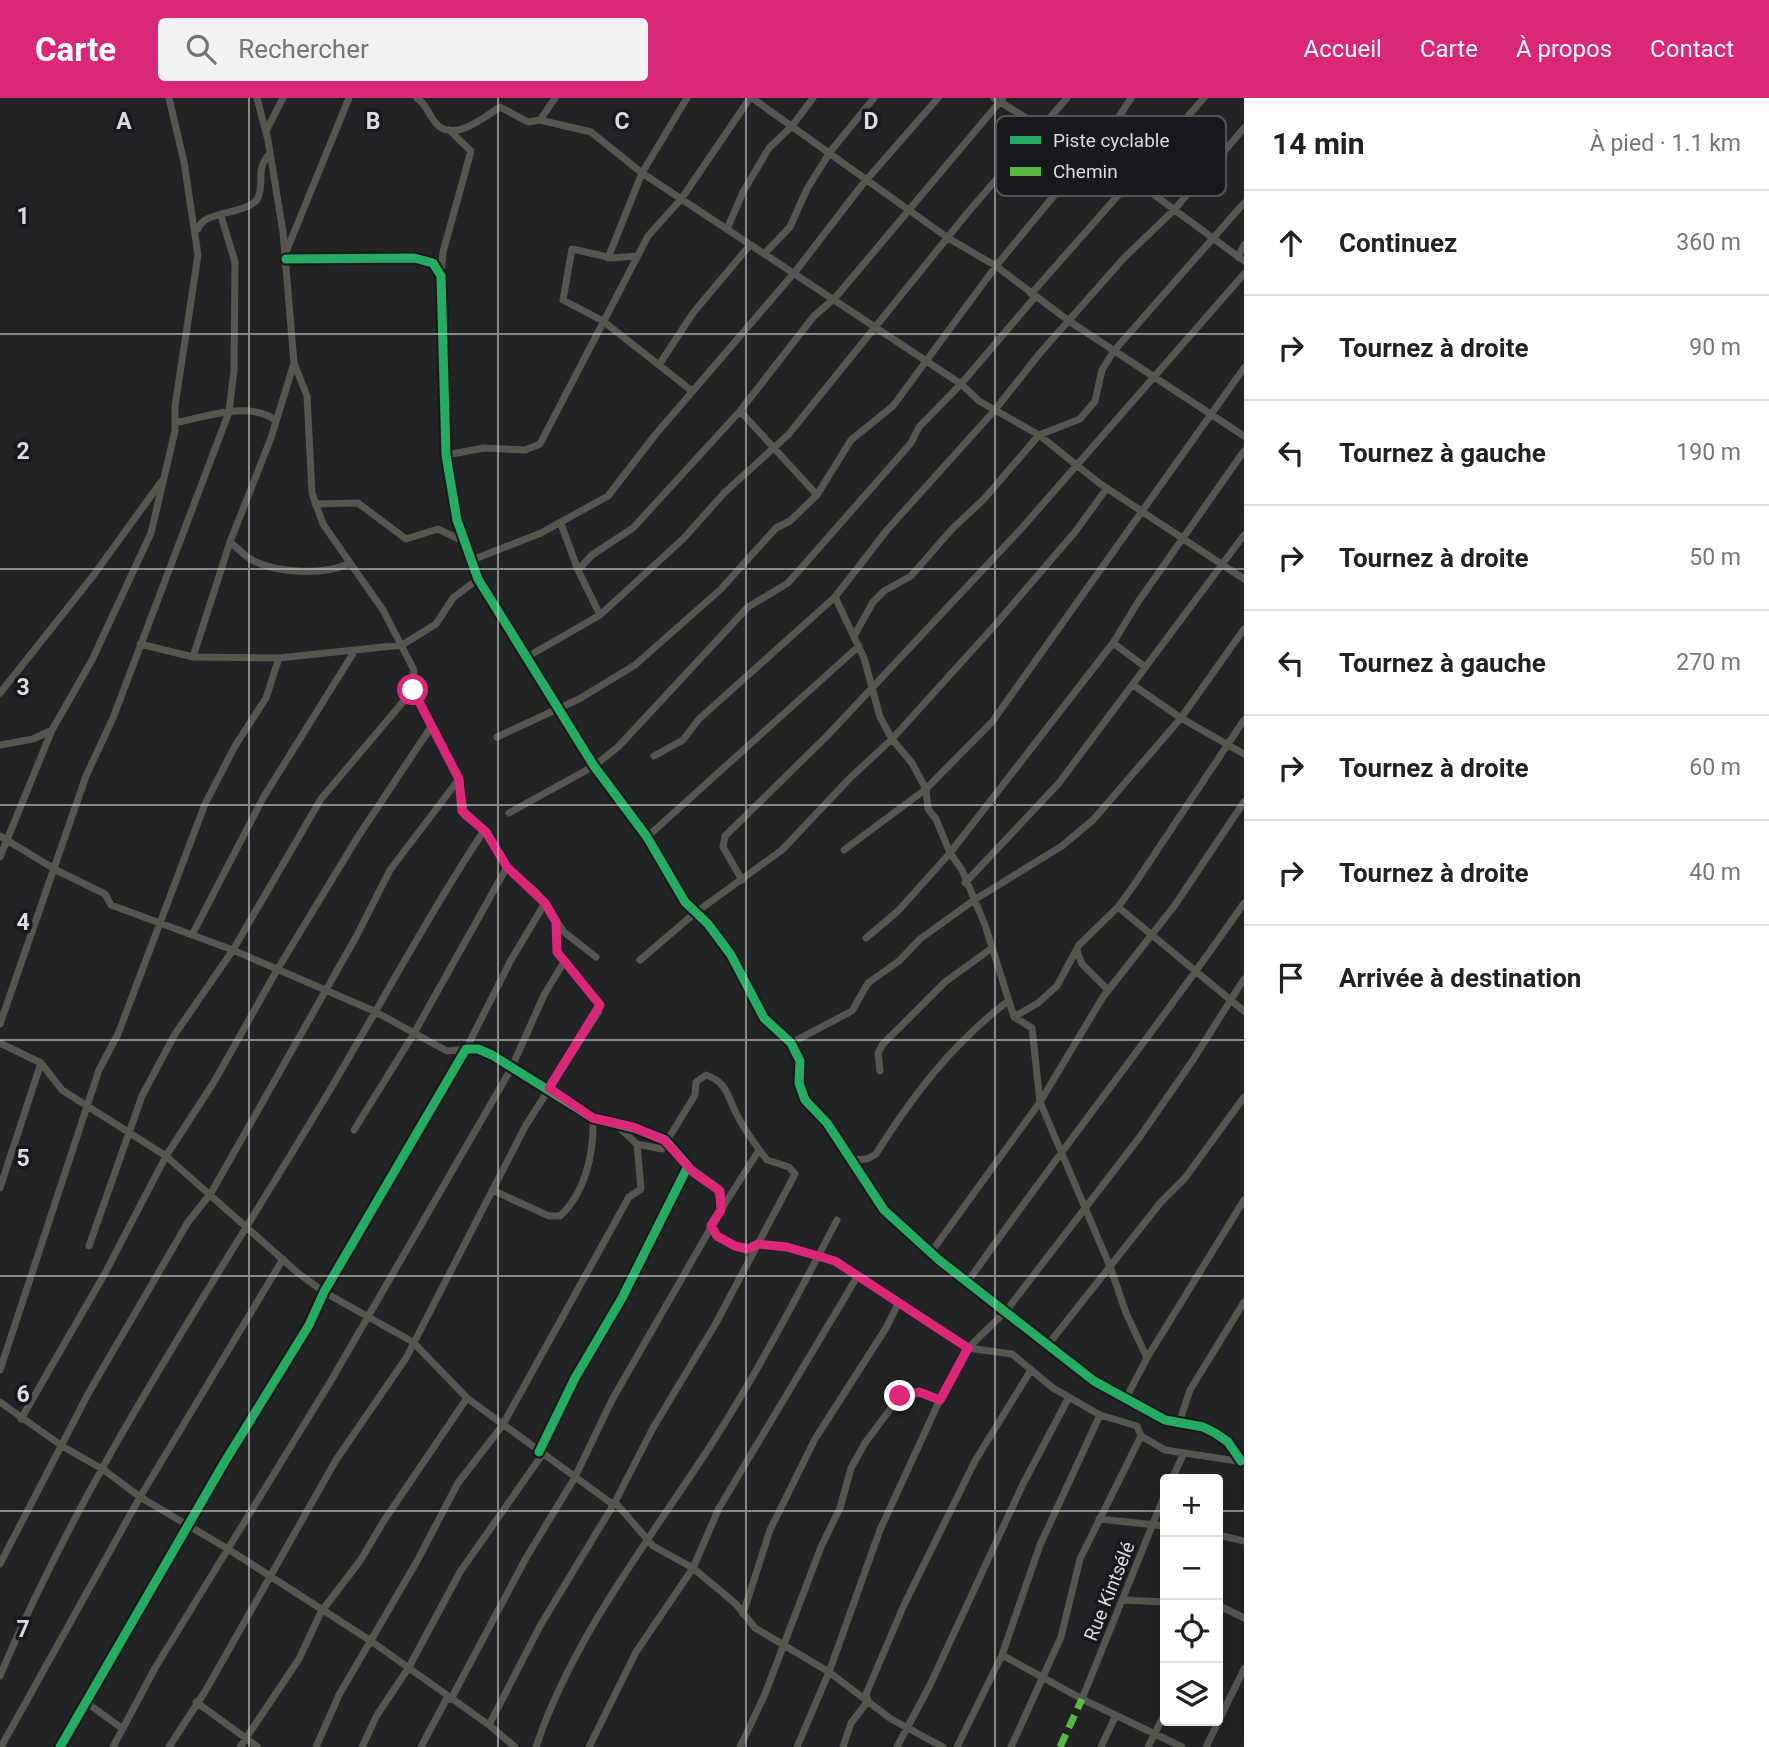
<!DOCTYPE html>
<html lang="fr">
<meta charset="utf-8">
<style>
:root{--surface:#fff;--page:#f2f2f2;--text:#222;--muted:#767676;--line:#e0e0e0;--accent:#db2777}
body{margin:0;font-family:Roboto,sans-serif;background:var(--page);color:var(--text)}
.controls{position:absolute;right:21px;bottom:21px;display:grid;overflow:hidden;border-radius:7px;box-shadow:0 7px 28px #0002}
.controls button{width:63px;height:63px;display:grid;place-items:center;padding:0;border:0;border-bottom:2px solid var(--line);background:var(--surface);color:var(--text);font:35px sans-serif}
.stop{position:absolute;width:21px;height:21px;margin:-16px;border:5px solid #db2777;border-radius:50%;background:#fff}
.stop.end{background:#db2777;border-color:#fff;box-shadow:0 2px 7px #0008}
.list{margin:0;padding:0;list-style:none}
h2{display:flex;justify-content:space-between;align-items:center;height:91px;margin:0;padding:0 28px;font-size:30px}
h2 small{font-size:23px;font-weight:400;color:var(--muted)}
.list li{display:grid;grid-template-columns:46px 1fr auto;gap:21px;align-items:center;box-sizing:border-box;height:105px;padding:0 28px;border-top:2px solid var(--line)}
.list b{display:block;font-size:26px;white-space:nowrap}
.list em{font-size:23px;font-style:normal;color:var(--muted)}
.icon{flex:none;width:38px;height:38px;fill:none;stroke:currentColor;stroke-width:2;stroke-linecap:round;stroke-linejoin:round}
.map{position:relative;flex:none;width:1244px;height:1649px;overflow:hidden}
header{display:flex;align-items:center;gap:42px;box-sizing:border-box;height:98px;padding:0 35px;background:var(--accent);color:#fff}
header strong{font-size:33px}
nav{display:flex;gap:38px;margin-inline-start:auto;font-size:24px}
.search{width:490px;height:63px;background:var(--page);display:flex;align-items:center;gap:18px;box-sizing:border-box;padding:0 24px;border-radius:7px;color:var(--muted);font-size:26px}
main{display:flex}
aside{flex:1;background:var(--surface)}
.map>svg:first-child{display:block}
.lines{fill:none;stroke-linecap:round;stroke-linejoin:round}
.street{stroke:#565550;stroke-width:7}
.quiet{stroke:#58b947;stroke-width:7;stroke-dasharray:14 7;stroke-linecap:butt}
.cycleway-casing{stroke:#18191c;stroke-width:13}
.cycleway{stroke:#26ab63;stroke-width:9}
.route{stroke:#db2777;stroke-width:9}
.grid{fill:none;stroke:#dbdcde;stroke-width:2;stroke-opacity:0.55}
.labels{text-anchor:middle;stroke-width:7;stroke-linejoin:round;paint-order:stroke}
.street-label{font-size:19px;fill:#dbdcde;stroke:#18191c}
.key{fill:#18191c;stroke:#525456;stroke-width:2}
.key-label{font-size:19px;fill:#dbdcde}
.grid-label{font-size:23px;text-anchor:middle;font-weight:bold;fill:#dbdcde;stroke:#18191c;stroke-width:7;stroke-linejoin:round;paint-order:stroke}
</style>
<header>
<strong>Carte</strong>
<div class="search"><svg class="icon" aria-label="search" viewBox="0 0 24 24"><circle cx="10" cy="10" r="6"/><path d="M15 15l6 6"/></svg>Rechercher</div>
<nav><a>Accueil</a><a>Carte</a><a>À propos</a><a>Contact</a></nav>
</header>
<main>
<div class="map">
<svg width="1244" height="1649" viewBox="0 0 1244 1649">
<rect width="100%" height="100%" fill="#222324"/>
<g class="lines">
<!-- street -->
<path class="street" d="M257 0 268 42 283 134 294 265 307 298 312 395 323 426 383 512 414 572 413 592 459 681 465 718 486 734 507 769 537 795 564 834 596 859
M417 0C426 6 428 15 434 23 451 47 483 20 500 9L528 24 540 22 591 34 642 75 961 286 979 303 1039 337 1099 385 1244 481
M752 0 948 140 996 168 1069 223 1244 338
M994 0 1042 30 1096 54 1244 163
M540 22 555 0
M266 33 283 0
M198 131C204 112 241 118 257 102 266 83 254 73 270 55
M727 131 743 94 769 50 792 28 813 0
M286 154 349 0
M765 155 790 129 807 91 830 54 874 0
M636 158 612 160 572 151 563 202 603 223 692 293
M1238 159 1244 147
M608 160 642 75 687 0
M286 161 414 160 433 165 441 178 446 357 457 422 478 481 594 668 647 739 685 804 708 826 731 857 764 920 791 945 800 963 799 985 805 1002 827 1025 884 1112 939 1162 1094 1283 1165 1322 1203 1329 1215 1335 1228 1344 1241 1363
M441 177 443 154 471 53 449 32
M1031 196 1204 0
M659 267 693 215 750 147
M740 313 817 397
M175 325C204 319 252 302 276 323
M446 357 484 350 525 352 540 346 648 138 682 100 750 0
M315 406 358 405 406 441 438 431 463 443
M561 426 578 472 600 517
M230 444C238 450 246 460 256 464 280 475 324 477 348 466
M472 462 541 435 608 398 655 337 795 174 862 87 938 0
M578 472 592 457 633 430 740 313 814 218 835 200 1003 0
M835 499 864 560 880 619 892 641 912 665 926 691 928 711 936 721 950 755 962 772 985 827 1014 919 1032 930 1040 1004 1111 1171 1126 1215 1147 1260
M854 538 873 504 884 493 911 478 952 431 984 401 1039 337 1080 321 1095 303 1102 272 1113 254 1244 105
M1113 545 1144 568
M140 546 193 559 279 560 402 547 436 526 453 500 478 481
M193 559 230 444 271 340 294 265
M527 559 600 517 683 441 725 394 788 337 969 113 1067 0
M1133 587 1181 620 1244 656
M0 595 93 478 161 384
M497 639 579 601 635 567 721 491 776 430 790 423 817 397 851 342 893 308 996 168 1076 71 1096 54 1131 0
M0 647 33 641 52 632
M654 658 683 642 699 621 835 499 887 432 994 313 1040 255 1124 160 1174 112 1244 30
M509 715 594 668 618 649 748 509 788 485 911 345 919 329 961 286 1035 199
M0 738 53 770
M647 739 859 548
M844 752 926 691 992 624 1244 270
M0 759 52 632 92 562 151 435 175 333V308L198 157 184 64 169 0
M52 770 105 796 111 807 233 852 374 913 447 953 466 951 511 862 545 805
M742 782 723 749 725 738 826 639 1021 431 1244 176
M965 785 1059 685 1244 437
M1118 809 1244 913
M192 837 263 700 354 554
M866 840 898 813 950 755 1113 545 1138 504 1244 353
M1077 853 1082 866 1108 892
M640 862 695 815 782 752 850 680 892 641 996 526 1075 434 1107 390
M1014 919 1038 905 1057 888 1079 847 1118 809 1134 787 1244 622
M0 926 86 678 113 620 229 314 234 272 235 164 221 118
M0 945 41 965 62 992 166 1058 298 1175 324 1194 413 1244 467 1300 611 1405 615 1404 653 1448 693 1470 736 1506 755 1530 829 1574 891 1621 943 1649
M791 945 852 913 868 885 899 863 920 841 974 802 1062 748 1093 722 1181 620 1244 531
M880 973 878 955 883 946 945 884 992 850
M354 1032 413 937 507 769
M849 1062 867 1061 876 1056C913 997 952 946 1008 903
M688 1068 717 1089 721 1110
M0 1090 41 965
M492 1092 549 1118H560C586 1094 594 1054 593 1020
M711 1128 717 1138 735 1148 748 1151 759 1146 787 1149 835 1163 968 1250 1012 1256 1053 1290 1100 1317 1137 1328 1141 1338 1165 1352 1243 1364
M89 1148 142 998 175 936 233 852 321 701 413 592
M932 1153 1040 1004 1103 899 1175 807 1244 704
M967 1185C1057 1056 1155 934 1244 805
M1047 1248 1161 1104 1185 1080 1244 999
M0 1272 99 972 118 936 205 706 235 648 266 600 279 560
M1125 1302 1147 1260 1244 1102
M0 1304 62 1348 104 1372 140 1399 228 1451 371 1543 489 1627 515 1649
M21 1321 104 1177 166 1058 214 984 277 872 359 737 431 629
M1179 1325 1190 1292 1244 1204
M1172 1381 1183 1357
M1099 1421 1165 1428
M1218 1437 1244 1443
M0 1466 88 1296 188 1124 211 1095 356 839 390 772 459 681
M1124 1502 1165 1504
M1218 1507 1244 1520
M743 1516 770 1432 815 1341 886 1230 898 1206
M1002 1557 1082 1601 1182 1649
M0 1578C81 1384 202 1204 310 1025 369 929 421 828 483 734
M1082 1601 1165 1396
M196 1604 258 1649
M87 1605 123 1631
M489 1627 540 1528 615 1404 653 1330 716 1225 795 1076 789 1069 767 1062C756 1048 744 1031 736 1015 727 997 727 984 706 977L696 984 695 997 662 1051 637 1046 617 1028
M1 1649 140 1399 283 1161
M60 1649 224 1365 309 1227 324 1194 466 951H478L492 957 593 1020 637 1031 665 1042 688 1068 622 1200 575 1280 539 1354
M113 1649 155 1570 332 1281 511 971 544 897 564 864
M169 1649 206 1592 336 1362 406 1260 526 1027 599 913 598 904 557 854 556 824
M240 1649 299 1561 321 1514 360 1463 385 1421 467 1300
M316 1649 339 1597 416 1465 458 1385 502 1328 629 1099 641 1091 637 1046
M362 1649 377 1617 409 1569 460 1474 542 1357
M421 1649 446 1602 451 1601 526 1460 574 1381 612 1302 721 1112 759 1052
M536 1649C572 1541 647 1445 709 1350 756 1277 797 1199 837 1122
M589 1649 636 1554 693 1470 719 1410 857 1179
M740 1649 765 1596 821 1449 840 1410 851 1370 865 1345 900 1298 919 1294 940 1302
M797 1649 829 1574 880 1432 937 1308 968 1250 1006 1213 1139 1040 1193 962 1244 881
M843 1649 851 1625 868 1603 866 1596 904 1507 975 1363 1031 1272
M897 1649 930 1587 1023 1386 1069 1299
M957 1649 1002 1557 1040 1447 1100 1317
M1011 1649 1061 1539 1080 1461 1141 1338
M1101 1649 1116 1617
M1148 1649 1165 1615
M1206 1649 1244 1571"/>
<!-- quiet -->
<path class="quiet" d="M1060 1649 1082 1601"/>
<defs>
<path id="cycleway" d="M286 161 414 160 433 165 441 178 446 357 457 422 478 481 594 668 647 739 685 804 708 826 731 857 764 920 791 945 800 963 799 985 805 1002 827 1025 884 1112 939 1162 1094 1283 1165 1322 1203 1329 1215 1335 1228 1344 1241 1363
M60 1649 224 1365 309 1227 324 1194 466 951H478L492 957 593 1020 637 1031 665 1042 688 1068 622 1200 575 1280 539 1354"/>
</defs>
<!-- cycleway casing -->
<use href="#cycleway" class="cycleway-casing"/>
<!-- cycleway -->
<use href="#cycleway" class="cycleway"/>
</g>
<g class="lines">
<!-- route -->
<path class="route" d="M413 592 459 681 462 713 486 734 507 769 545 805 556 824 557 854 600 907 549 990 593 1020 633 1029 664 1042 693 1074 720 1093 721 1112 711 1128 717 1138 735 1148 748 1151 758 1146 787 1149 835 1163 968 1250 940 1302 919 1294 900 1298"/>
</g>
<!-- grid -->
<path class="grid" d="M249 0V1649M498 0V1649M746 0V1649M995 0V1649M0 236H1244M0 471H1244M0 707H1244M0 942H1244M0 1178H1244M0 1413H1165M1218 1413H1244"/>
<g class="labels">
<!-- street labels -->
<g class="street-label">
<text transform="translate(1109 1493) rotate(-68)" y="7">Rue Kintsélé</text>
</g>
</g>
<!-- legend -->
<rect x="996" y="18" width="230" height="80" rx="10" class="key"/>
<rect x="1010" y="38" width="31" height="8" fill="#26ab63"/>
<rect x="1010" y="69" width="31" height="9" fill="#58b947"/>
<g class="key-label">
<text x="1053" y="49">Piste cyclable</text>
<text x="1053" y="80">Chemin</text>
</g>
<g class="grid-label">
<text x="124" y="31">A</text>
<text x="373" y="31">B</text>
<text x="622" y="31">C</text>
<text x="871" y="31">D</text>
<text x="23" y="126">1</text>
<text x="23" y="361">2</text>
<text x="23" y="597">3</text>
<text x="23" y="832">4</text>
<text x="23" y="1068">5</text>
<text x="23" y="1304">6</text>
<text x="23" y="1539">7</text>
</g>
</svg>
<div class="controls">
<button>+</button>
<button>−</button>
<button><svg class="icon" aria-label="locate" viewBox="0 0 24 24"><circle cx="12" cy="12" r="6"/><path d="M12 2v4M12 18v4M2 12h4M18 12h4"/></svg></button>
<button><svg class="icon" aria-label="layers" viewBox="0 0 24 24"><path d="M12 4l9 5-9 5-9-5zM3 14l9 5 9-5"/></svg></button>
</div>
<div class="stop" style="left:413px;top:592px"></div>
<div class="stop end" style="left:900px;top:1298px"></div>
</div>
<aside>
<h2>14 min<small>À pied · 1.1 km</small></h2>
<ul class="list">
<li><svg class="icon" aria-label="ahead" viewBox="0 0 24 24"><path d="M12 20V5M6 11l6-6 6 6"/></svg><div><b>Continuez</b></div><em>360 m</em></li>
<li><svg class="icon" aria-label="right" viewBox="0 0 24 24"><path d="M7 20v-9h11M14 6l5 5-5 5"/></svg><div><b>Tournez à droite</b></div><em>90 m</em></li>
<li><svg class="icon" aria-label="left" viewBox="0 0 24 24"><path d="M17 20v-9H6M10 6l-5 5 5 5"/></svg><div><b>Tournez à gauche</b></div><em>190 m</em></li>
<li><svg class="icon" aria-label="right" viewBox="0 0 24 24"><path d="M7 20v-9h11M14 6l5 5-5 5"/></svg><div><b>Tournez à droite</b></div><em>50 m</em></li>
<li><svg class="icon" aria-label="left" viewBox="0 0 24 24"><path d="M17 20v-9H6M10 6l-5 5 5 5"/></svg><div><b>Tournez à gauche</b></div><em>270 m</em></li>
<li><svg class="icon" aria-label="right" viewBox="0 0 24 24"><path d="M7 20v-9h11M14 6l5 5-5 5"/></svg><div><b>Tournez à droite</b></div><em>60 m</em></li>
<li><svg class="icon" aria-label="right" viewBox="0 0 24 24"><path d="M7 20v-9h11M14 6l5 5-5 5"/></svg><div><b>Tournez à droite</b></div><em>40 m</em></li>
<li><svg class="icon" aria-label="arrive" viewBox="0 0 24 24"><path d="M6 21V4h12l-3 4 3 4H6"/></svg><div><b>Arrivée à destination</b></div></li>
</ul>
</aside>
</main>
